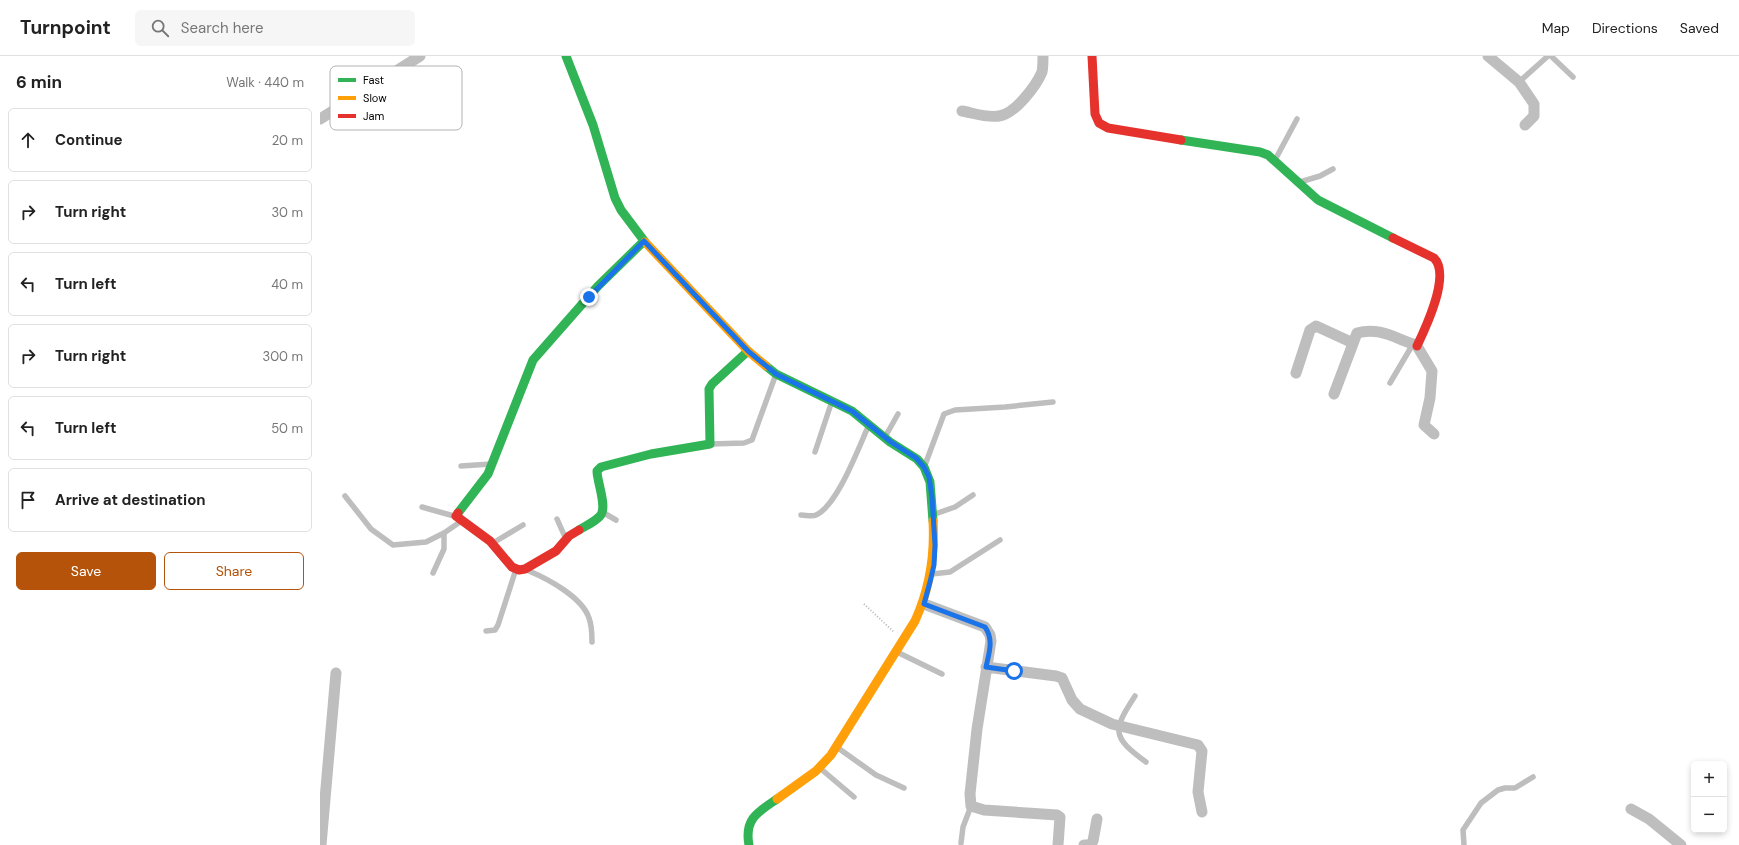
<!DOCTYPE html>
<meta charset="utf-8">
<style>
:root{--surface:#fff;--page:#f6f6f6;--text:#222;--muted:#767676;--line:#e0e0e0;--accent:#b45309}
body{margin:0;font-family:"DM Sans",sans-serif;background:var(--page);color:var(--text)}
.controls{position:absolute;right:12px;bottom:12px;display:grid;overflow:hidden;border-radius:6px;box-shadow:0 2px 6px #0003}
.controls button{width:36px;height:36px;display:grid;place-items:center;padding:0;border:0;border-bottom:1px solid var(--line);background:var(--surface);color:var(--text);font:20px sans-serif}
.stop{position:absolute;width:12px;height:12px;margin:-9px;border:3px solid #1a73e8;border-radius:50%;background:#fff}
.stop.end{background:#1a73e8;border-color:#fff;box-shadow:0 1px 4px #0008}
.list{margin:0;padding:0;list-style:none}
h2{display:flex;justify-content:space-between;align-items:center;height:52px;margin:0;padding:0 16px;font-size:17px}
h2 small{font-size:13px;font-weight:400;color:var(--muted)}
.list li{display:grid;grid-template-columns:26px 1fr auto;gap:12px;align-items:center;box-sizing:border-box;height:64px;margin:0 8px 8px;padding:0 8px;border:1px solid var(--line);border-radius:6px}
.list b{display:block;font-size:15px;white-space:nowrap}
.list em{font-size:13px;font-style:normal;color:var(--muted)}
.actions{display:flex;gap:8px;padding:12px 16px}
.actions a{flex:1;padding:9px 0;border:1px solid var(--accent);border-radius:6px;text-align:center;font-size:14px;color:var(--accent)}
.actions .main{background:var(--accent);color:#fff}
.icon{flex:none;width:22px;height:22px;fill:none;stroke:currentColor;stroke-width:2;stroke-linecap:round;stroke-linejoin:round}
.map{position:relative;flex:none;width:1419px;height:789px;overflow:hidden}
header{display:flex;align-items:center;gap:24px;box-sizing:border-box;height:56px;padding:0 20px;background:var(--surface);border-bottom:1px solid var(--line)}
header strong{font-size:19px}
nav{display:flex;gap:22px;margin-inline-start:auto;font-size:14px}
.search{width:280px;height:36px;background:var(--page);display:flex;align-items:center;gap:10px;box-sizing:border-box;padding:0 14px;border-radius:6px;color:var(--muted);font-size:15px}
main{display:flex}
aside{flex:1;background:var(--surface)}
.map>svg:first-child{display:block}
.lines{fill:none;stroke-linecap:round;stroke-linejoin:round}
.path{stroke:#b8b8b8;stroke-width:2;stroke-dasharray:1 2;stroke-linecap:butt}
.lane{stroke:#bebebe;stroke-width:5.5}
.street{stroke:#bebebe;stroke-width:11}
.fast{stroke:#30b455;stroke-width:9}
.slow{stroke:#ff9f0a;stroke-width:9}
.jam{stroke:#e5322d;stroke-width:9}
.route{stroke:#1a73e8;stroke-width:5}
.key{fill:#fff;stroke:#b2b2b2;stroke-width:1}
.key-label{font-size:11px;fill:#000}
</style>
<header>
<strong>Turnpoint</strong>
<div class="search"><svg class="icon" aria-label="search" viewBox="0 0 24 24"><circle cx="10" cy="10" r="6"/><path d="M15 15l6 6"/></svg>Search here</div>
<nav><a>Map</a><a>Directions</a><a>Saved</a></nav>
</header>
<main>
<aside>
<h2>6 min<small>Walk · 440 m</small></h2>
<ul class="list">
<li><svg class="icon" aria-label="ahead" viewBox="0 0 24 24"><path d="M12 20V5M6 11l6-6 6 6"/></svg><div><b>Continue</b></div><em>20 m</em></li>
<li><svg class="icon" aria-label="right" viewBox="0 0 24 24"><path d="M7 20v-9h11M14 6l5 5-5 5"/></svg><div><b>Turn right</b></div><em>30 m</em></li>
<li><svg class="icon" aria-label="left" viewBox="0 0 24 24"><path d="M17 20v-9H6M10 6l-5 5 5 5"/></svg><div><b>Turn left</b></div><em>40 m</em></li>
<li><svg class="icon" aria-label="right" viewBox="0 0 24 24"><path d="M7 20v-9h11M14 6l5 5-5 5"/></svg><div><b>Turn right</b></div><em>300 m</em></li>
<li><svg class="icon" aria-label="left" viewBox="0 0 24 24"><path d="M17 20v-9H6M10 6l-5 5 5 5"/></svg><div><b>Turn left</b></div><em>50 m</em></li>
<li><svg class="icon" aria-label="arrive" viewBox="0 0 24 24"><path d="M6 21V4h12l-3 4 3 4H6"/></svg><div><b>Arrive at destination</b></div></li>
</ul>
<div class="actions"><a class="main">Save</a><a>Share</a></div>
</aside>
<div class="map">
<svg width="1419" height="789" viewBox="0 0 1419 789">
<rect width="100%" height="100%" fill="#fff"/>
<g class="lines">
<!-- path -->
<path class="path" d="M544 548 574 576"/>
<!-- lane -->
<path class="lane" d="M1231 0 1253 21
M1199 26 1228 0
M955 104 977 63
M980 126 1000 120 1013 113
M1070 327 1093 288
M565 381 578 358
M391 388 424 387 432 384 456 318
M495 396 512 345
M605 409 624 358 635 354 685 351 733 346
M141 410 171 408
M25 440 51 473 73 489 106 486 124 477 140 466
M102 451 134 460
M284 457 296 464
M615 458 635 451 653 439
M481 459C486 459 492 461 496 459 517 450 538 393 548 371
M237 463 245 481
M173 487 203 469
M209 515C228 523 262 541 269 562 272 570 272 578 272 586
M113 517 124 493V477
M612 518 630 516 680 484
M166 575 175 574 178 569 196 513
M577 596 622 618
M815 640C792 675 792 681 826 706
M518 692 556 719 584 732
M501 713 534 741
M641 787 643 771 651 750
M1144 789 1143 774 1161 747 1178 734 1185 732H1195L1213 721"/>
<!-- street -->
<path class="street" d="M1168 0 1199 26 1214 48V60L1205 69
M642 55C653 57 667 62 679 60 695 58 716 30 722 16 723 11 723 5 723 0
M0 63 100 0
M976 317 990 274 996 270 1033 287
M1014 338 1037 277C1058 271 1073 281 1093 288L1097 290 1112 315 1110 342 1104 369 1114 378
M604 548 665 571 670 579 671 585 657 673 650 738 651 750 664 754 737 759 740 761 738 789
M666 611 736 620 742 622 752 644 760 653 792 668 878 689 882 695 878 736 882 756
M1311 753 1329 763 1361 789
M1 789 16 617
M764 789H770L773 785 777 763"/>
<!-- fast -->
<path class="fast" d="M246 0 273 69 295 142 301 154 325 186
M861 84 940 96 948 99 998 144 1073 182
M446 310 456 318 532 355 570 386 597 403 604 411 610 426 613 465
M138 457 168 418 213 304 278 230 324 185
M259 474C265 470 275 466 280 460 288 452 277 426 277 415L281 411 331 398 390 388 389 333 392 328 428 295
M429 789C424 763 438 756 457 743"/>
<!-- slow -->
<path class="slow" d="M325 186 428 295 446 310
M457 743 496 715 511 699 595 565C610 532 615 501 613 465"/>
<!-- jam -->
<path class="jam" d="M772 0 775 58 779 67 788 72 861 84
M1073 182 1114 202C1131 219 1106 271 1097 290
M138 457 136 460 170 485 192 511 199 514 205 513 236 495 249 480 259 474"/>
</g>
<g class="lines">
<!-- route -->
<path class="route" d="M269 241 324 185 428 295 456 318 532 355 571 386 596 402 604 411 609 421 612 441 615 489 614 509 610 526 604 548 665 571C674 584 669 597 666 611L694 615"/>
</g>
<!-- legend -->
<rect x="10" y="10" width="132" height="64" rx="6" class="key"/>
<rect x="18" y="22" width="18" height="4" fill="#30b455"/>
<rect x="18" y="40" width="18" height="4" fill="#ff9f0a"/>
<rect x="18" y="58" width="18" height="4" fill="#e5322d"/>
<g class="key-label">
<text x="43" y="28">Fast</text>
<text x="43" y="46">Slow</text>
<text x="43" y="64">Jam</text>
</g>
</svg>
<div class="controls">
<button>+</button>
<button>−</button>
</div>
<div class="stop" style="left:694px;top:615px"></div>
<div class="stop end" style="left:269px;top:241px"></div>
</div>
</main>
